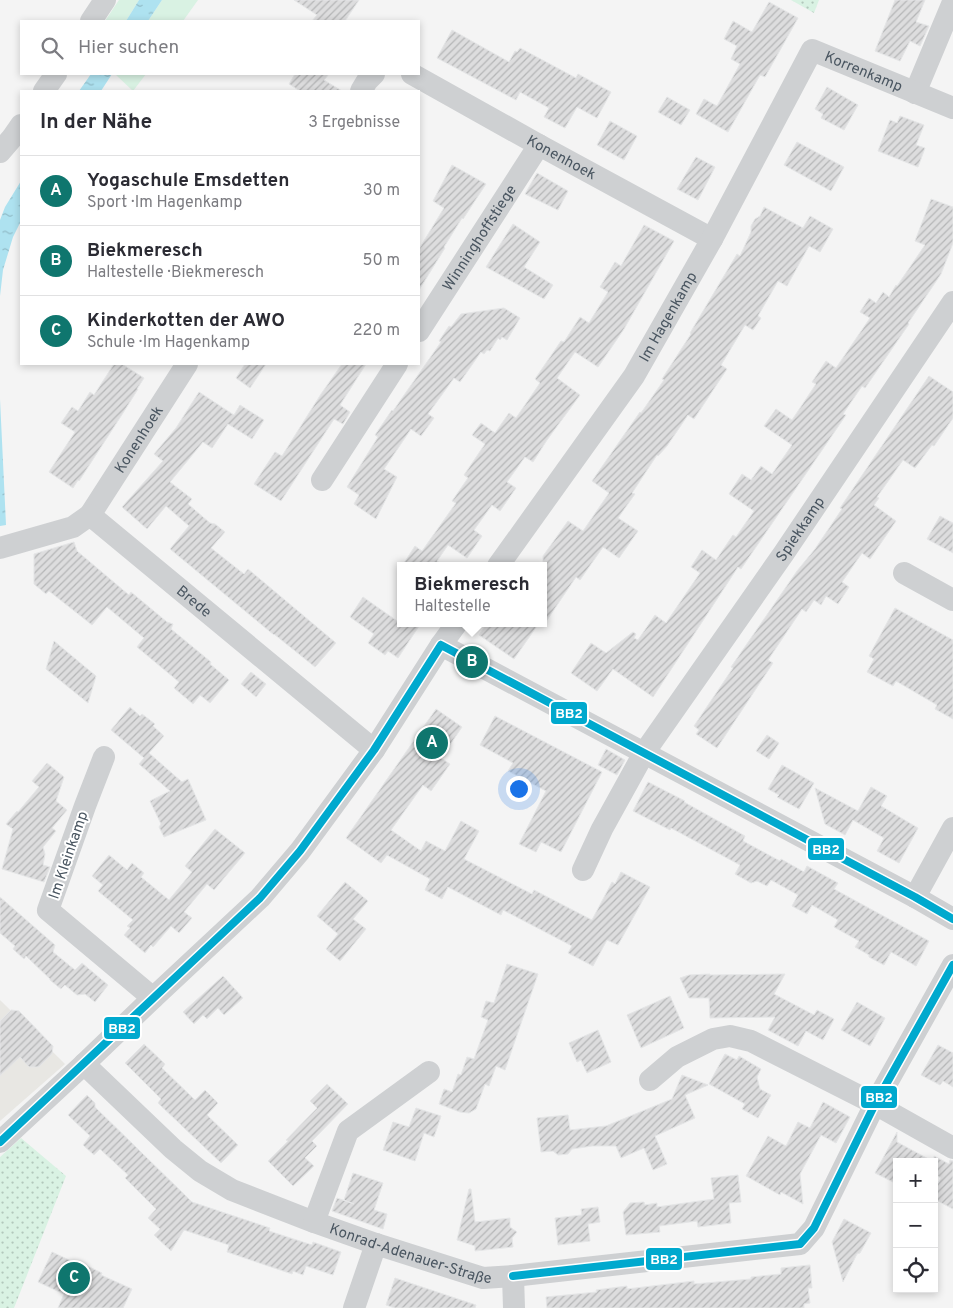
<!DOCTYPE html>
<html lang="de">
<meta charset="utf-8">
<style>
:root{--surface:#fff;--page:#f2f2f3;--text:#2b2b33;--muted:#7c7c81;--line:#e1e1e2;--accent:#0f766e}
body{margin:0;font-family:Overpass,sans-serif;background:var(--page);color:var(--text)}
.controls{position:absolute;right:15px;bottom:15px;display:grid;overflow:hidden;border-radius:0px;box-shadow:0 2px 8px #0003}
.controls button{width:45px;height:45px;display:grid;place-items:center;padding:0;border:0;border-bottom:1px solid var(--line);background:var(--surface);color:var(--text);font:25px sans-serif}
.you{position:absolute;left:518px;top:788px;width:18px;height:18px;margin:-12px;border:4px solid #fff;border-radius:50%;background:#1a73e8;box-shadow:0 0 0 8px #1a73e833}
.badge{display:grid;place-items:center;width:32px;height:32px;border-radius:50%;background:var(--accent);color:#fff;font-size:16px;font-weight:700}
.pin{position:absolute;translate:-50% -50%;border:2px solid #fff;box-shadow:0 1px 5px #0006}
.popup{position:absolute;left:397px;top:562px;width:150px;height:65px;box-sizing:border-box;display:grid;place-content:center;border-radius:0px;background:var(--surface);filter:drop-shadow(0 1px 4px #0005);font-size:16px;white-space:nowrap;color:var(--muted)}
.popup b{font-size:19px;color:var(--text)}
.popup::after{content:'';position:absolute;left:50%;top:100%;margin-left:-10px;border:10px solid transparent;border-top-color:var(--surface)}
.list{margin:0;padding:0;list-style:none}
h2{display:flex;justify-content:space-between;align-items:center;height:65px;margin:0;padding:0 20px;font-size:21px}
h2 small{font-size:16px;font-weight:400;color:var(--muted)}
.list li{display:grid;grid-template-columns:32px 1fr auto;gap:15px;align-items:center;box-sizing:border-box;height:70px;padding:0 20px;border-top:1px solid var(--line)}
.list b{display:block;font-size:19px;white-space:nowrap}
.list p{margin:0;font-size:16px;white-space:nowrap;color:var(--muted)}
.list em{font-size:16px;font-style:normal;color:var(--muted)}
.icon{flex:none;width:28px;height:28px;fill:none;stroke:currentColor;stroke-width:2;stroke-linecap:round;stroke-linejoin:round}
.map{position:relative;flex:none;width:953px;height:1308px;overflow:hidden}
.search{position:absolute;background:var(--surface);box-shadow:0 2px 8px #0003;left:20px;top:20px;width:400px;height:55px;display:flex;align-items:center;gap:12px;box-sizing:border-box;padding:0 18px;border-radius:0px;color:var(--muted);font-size:19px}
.panel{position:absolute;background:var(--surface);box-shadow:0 2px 8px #0003;left:20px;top:90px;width:400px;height:275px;border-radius:0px}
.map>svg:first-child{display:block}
.commercial{fill:#e8e7e3}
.grass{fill:#d9f2e3}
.park{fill:url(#park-dots)}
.water{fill:url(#water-ripples)}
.building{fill:url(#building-hatch);stroke:#e5e6e7}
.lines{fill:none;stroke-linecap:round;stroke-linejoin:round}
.street{stroke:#ced0d2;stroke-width:22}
.bus-1-casing{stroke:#fff;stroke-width:11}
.bus-1{stroke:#00a9ce;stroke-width:8}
.labels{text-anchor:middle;stroke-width:4;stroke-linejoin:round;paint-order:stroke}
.street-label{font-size:15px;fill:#4a5661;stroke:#fff}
.line-badge{stroke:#fff;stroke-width:2}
.badge-label{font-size:14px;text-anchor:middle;font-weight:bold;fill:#fff}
</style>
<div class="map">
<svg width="953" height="1308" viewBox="0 0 953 1308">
<defs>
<pattern id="park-dots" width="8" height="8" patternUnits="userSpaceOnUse" patternTransform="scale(1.25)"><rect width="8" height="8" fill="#d9f2e3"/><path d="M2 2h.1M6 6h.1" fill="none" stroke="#b2c7bb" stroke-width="1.8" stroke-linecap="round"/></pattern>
<pattern id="water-ripples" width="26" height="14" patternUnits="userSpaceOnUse" patternTransform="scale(1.25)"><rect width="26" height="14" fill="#aee2f0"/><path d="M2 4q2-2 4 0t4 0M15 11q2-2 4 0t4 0" fill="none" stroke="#90bac6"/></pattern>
<pattern id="building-hatch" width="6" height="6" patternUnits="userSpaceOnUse" patternTransform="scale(1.25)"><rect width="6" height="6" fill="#ddddde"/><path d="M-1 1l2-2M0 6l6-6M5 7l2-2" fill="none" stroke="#b5b6b7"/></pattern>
</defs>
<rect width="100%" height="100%" fill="#f4f4f4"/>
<!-- commercial -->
<path class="commercial" d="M0 1000 65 1064 0 1121Z"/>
<!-- grass -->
<path class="grass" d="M119 0H139L126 21H105Z
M162 0H198L183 21H148Z
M115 74H146L133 91Z"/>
<!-- park -->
<path class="park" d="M791 0H819L814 13Z
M21 1138 66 1176 14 1308H0V1157Z"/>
<!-- water -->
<path class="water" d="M139 0H162L148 21H126Z
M91 74H112L101 91H79Z
M21 181V221L13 237 3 270 0 296V220L5 207Z
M0 399 6 525 0 526Z"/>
<!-- building -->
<path class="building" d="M294 0H359L345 21H312L317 15Z
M895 0H925L916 22 929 26 920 46 910 41 900 61 875 51Z
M769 2 798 18 765 77 760 75 728 132 696 114 704 99 717 106 740 64 731 59 737 46 724 39 733 21 752 32Z
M452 30 509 62 515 51 517 52 520 48 576 78 578 74 611 92 597 118 577 107 565 128 544 117 549 108 520 92 516 100 437 58Z
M295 74H329L324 80 342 91H300L289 84Z
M827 87 858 105 844 130 821 118 823 114 815 109Z
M667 97 690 110 681 125 658 112Z
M900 116 924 125 916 145 925 148 918 167 878 151 890 120 897 123Z
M610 121 637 136 624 160 597 145Z
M797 142 844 167 831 191 784 165Z
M696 157 715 167 698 200 677 189Z
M452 165 486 184 463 219 462 218 444 247 445 248 419 290V249L444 208 433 201Z
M537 173 568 191 558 210 525 194Z
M931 199 953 207V243L941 274 908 323 909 324 865 388 862 386 843 414 846 415 741 569 738 567 653 697 613 669 597 691 571 673 591 643 606 653 633 632 636 634 634 638 638 640 655 615 666 623 700 573 691 567 702 550 716 560 733 535 736 537 754 511 729 494 742 474 751 480 761 466 772 474 792 445 764 426 776 409 792 420 816 384 812 382 826 361 836 368 870 318 860 312 869 298 876 303 883 292 889 297 896 285 897 286 925 245 915 241Z
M764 207 803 228 810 216 833 229 820 252 809 246 787 286 778 281 758 316 761 318 753 330 745 325 721 365 727 369 694 419 688 415 667 446 658 456 657 455 632 493 635 494 618 518 638 531 619 558 603 547 580 580 576 577 543 626V556L568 521 583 531 609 493 592 481 640 412 641 413 664 380 662 379 691 334 690 333 737 254 740 256 751 232V226L755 219 760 216Z
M513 224 540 242 524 267 553 285 544 299 486 267Z
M644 225 674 241 624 329 598 367 575 352 557 378 580 395 547 440 533 462 525 457 507 482 516 488 500 511 492 505 474 530 482 536 467 558 448 545 437 561 444 566H402L415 546 422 551 456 503 452 501 468 478 464 475 485 444 472 435 481 423 495 433 509 413 516 418 540 383 535 379 561 341 564 342 580 317 589 323 608 292 600 287 615 262 621 266Z
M504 308 520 318 507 340 502 337 500 340 498 338 490 351 487 350 484 354 481 352 460 382 454 378 428 414 434 418 421 436 411 429 384 469 397 477 376 519 354 504 359 495 347 487 378 437 375 435 392 410 393 411 441 342 439 341 449 326 451 327 461 314Z
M114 364H122L144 378 137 389H138L123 413 79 481 78 480 73 488 49 472 75 432 61 423 72 407 78 411 90 392 94 395Z
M245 364H266L250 388 236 378Z
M342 364H366L340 405 350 412 343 424 334 419 281 501 254 484 275 452 282 456 321 394Z
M929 376 953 392V418L934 446 932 445 915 468 903 460 877 497 879 498 874 505 896 521 870 559 862 553 842 582 849 587 838 604 826 596 821 605 814 600 806 612 802 609 768 660 773 663 717 748 696 734 699 730 694 726 733 668 731 667 797 571 815 549 842 509 840 508Z
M199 392 234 415 240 405 264 420 252 439 228 424 212 448 203 442 170 482 192 499 188 504 210 523 215 524 225 532 211 548 244 574 248 569 336 643 315 667 274 634V635L170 549 189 526 166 506 147 529 122 507 163 461 154 454 176 428Z
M940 516 953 523V553L927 539Z
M74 542 77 551 129 595 131 592 167 622 173 624 171 629 211 662 210 664 229 680 210 703 200 695 193 704 174 688 179 682 137 647 144 638 107 607 92 625 49 591 46 594 34 584V554Z
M363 597 400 623H421L398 658 388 651 385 655 368 643 374 634 350 617Z
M895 608 953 640V719L935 709 937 705 896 681 893 686 867 672 874 659 869 656Z
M487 623H539L514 659 479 635Z
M54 641 96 676 88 703 46 669Z
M251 672 266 684 256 697 241 684Z
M130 707 140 716 142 714 155 724 153 726 164 736 149 753 182 782 188 779 206 820 164 837 159 827 161 824 150 801 170 791 139 764 144 758 111 730Z
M436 709 462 727 441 758 450 764 431 791 423 785 391 830 421 851 426 841 445 851 461 821 479 831 464 859 532 894 534 890 592 920 612 882 615 884 621 872 650 887 618 945 607 940 593 966 568 953 572 946 503 910 501 915 448 887 442 899 425 890 430 879 387 855 381 863 346 838Z
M495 716 602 772 561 852 541 842 536 852 519 844 546 791 508 771 513 763 480 745Z
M767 735 779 743 769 759 756 751Z
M606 749 625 760 617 775 598 765Z
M47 763 64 777 56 801 67 810 52 828 56 831 43 847 45 854 43 865 50 867 44 882 2 869 13 829 6 824 17 811 18 812 39 787 32 781Z
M782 765 814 783 799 809 777 797 779 795 768 789Z
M648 782 685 801 684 802 745 836 743 841 780 861 781 859 804 872 807 866 838 883 834 889 929 941 916 966 891 952 884 965 869 957V955L855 947 859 941 834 927 838 920 812 905 807 914 792 906 798 895 771 880 767 886 757 881 751 883 735 874 740 865 671 828 670 830 633 811Z
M871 787 887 796 881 806 918 828 899 863 877 851 884 838 853 820 845 835 825 824 815 788 858 811Z
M215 829 245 853 214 890 207 884 184 912 192 918 179 933 171 926 153 947 151 945 145 953 124 935 130 928 127 926 133 920 98 891 103 885 92 876 109 855 127 870 132 863 144 873 141 877 169 900 192 872 185 866Z
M345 882 368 901 353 919 366 929 340 961 326 949 338 934 317 916Z
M0 897 55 945 53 952 75 970 82 963 108 985 95 1002 85 994 77 995 65 985 61 989 50 980V979L26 956 24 959 13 949 15 946 0 933Z
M507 964 538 974 505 1070 496 1066 489 1086 485 1084 476 1109 469 1113 460 1112 439 1104 444 1089 452 1092 458 1074 461 1075 467 1057 474 1059 488 1020 481 1017 486 1001 494 1003Z
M710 974V975L785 974 774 994 814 1015 817 1010 834 1019 823 1040 806 1031 798 1046 768 1030 775 1017 710 1018 709 998H689L680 978 689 975Z
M223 976 243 998 224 1015 218 1008 207 1019 203 1015 194 1024 183 1012Z
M670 996 684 1028 641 1048 627 1015Z
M857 1002 885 1018 870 1046 841 1030Z
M11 1010 19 1011 53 1046 52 1054 39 1067H29L20 1057 0 1076V1021Z
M598 1030 611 1062 587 1073 581 1060 577 1062 569 1043Z
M144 1044 165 1064 162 1068 195 1100 205 1090 218 1103 207 1115 238 1145 221 1163 158 1103 161 1099 125 1063Z
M938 1045 953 1053V1087L943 1081 940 1085 921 1075Z
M725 1054 737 1060 739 1056 761 1069 757 1077 760 1089 771 1095 758 1118 742 1109 745 1104 709 1084Z
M682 1075 708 1085 685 1095 695 1118 655 1136 667 1164 653 1170 644 1148 621 1158 616 1146H592L572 1149 568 1154 558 1155 553 1151 541 1152 537 1118 568 1115 570 1130 606 1126 672 1099Z
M327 1084 348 1104 312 1141 317 1146 305 1158 314 1166 293 1186 268 1161 288 1141 286 1140 317 1108 310 1101Z
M87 1095 95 1103V1107L192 1202 270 1228 269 1231 312 1245 313 1242 341 1252 333 1275 306 1266 303 1275 293 1271 292 1274 227 1252 229 1245 184 1230 171 1251 154 1235 160 1229 148 1218 156 1209 125 1178 128 1175 100 1149 94 1155 83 1145 90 1136 68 1115Z
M823 1102 850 1117 836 1143 821 1135 800 1174 803 1204 781 1192 780 1195 746 1176 768 1136 786 1146 798 1122 810 1128Z
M416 1108 441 1116 434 1137 424 1133 415 1161 383 1150 393 1122 409 1127Z
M897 1132V1142L934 1162H897V1184L875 1173Z
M934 1156 949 1164 950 1160 953 1161V1209L934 1199V1190L941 1178 934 1174Z
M353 1173 383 1183 374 1210 387 1214 383 1229 332 1211 337 1198 354 1204 344 1200Z
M738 1175 741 1202 729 1203 731 1223 698 1227 697 1221 659 1226 660 1232 626 1235 623 1212 630 1203 644 1202 645 1205 657 1203V1207L714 1199 711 1178Z
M469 1189H471L475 1222 510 1218V1227L517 1232 512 1238 513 1247 475 1251V1246L457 1240Z
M598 1207 600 1222 588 1224 590 1241 558 1245 555 1218 582 1215 581 1209Z
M844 1219 871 1233 860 1253 857 1254 843 1282 832 1242Z
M52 1252 82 1266 83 1264 102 1273 101 1275 132 1289 123 1308H58L64 1294 38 1282Z
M810 1265 812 1288H808L810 1303 804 1304V1308H547L546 1297 597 1292 596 1290 627 1286V1289L694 1281V1284L751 1279V1277L781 1274V1268Z
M395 1278 476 1305 475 1308H395L386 1305Z"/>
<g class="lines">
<!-- street -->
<g class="street">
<path d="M91 21 105 0"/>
<path id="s1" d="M412 74 539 145 712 239"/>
<path d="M44 91 56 74"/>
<path d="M361 91 367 81 374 74"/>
<path d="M915 93 953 2"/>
<path d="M0 152 12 138 21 125"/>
<path id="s2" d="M419 331 539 145"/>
<path d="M322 480 397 364"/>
<path id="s3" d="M90 515 187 364"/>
<path id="s4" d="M0 548 73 527 90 515 374 750"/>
<path id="s5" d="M498 566 634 376 712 239 812 50 953 108"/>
<path d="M904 573 953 600"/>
<path d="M441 645 915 897 953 919"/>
<path d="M104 757 85 806 48 910 153 998"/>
<path id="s6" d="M583 870 602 829 644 753 784 553 953 302"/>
<path d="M915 897 953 828"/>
<path id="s7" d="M84 1064 173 1149 200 1171 232 1190 314 1222 376 1244 483 1278 513 1276 800 1244 814 1228 875 1104 953 965"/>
<path d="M650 1080 677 1057 713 1039 730 1036 751 1041 875 1104 953 1148"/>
<path d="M0 1142 82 1066 153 998 260 898 300 851 374 750 441 645 457 623"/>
<path d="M314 1222 348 1131 429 1072"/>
<path d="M513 1276 514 1308"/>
<path d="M354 1308 376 1244"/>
</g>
<defs>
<path id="bus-1" d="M441 645 915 897 953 919
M0 1142 260 898 300 851 374 750 441 645
M513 1276 800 1244 814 1228 875 1104 953 965"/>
</defs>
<!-- bus-1 casing -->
<use href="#bus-1" class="bus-1-casing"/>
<!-- bus-1 -->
<use href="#bus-1" class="bus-1"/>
</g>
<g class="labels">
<!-- street labels -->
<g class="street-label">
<text dy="5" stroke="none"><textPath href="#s5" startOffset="661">Korrenkamp</textPath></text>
<text dy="5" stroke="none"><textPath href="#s1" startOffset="171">Konenhoek</textPath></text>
<text dy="5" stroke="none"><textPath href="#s2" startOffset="111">Winninghoffstiege</textPath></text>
<text dy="5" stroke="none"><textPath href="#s5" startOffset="302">Im Hagenkamp</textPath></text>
<text dy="5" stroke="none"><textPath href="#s3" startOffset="90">Konenhoek</textPath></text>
<text dy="5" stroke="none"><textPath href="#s6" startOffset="405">Spiekkamp</textPath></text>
<text dy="5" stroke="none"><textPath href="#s4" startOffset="232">Brede</textPath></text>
<text transform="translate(68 855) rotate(-71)" y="5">Im Kleinkamp</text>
<text dy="5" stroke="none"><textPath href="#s7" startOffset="385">Konrad-Adenauer-Straße</textPath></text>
</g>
</g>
<g class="line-badge">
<rect x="550" y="701" width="38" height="24" rx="5" fill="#00a9ce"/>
<rect x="807" y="837" width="38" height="24" rx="5" fill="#00a9ce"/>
<rect x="103" y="1016" width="38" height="24" rx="5" fill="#00a9ce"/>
<rect x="860" y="1085" width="38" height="24" rx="5" fill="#00a9ce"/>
<rect x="645" y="1247" width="38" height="24" rx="5" fill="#00a9ce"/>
</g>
<g class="badge-label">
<text x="569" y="718">BB2</text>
<text x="826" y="854">BB2</text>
<text x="122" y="1033">BB2</text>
<text x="879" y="1102">BB2</text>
<text x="664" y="1264">BB2</text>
</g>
</svg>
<div class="controls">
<button>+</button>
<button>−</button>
<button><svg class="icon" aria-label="locate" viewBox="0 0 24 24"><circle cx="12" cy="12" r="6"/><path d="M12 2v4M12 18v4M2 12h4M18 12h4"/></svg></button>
</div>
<div class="you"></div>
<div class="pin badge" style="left:432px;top:743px">A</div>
<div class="pin badge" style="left:472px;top:662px">B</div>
<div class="popup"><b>Biekmeresch</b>Haltestelle</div>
<div class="pin badge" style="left:74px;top:1278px">C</div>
<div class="search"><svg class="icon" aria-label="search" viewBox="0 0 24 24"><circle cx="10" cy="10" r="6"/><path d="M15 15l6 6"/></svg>Hier suchen</div>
<section class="panel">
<h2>In der Nähe<small>3 Ergebnisse</small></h2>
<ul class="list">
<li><span class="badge">A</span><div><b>Yogaschule Emsdetten</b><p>Sport · Im Hagenkamp</p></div><em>30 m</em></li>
<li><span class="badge">B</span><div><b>Biekmeresch</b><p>Haltestelle · Biekmeresch</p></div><em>50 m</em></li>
<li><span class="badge">C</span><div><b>Kinderkotten der AWO</b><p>Schule · Im Hagenkamp</p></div><em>220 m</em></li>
</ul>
</section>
</div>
